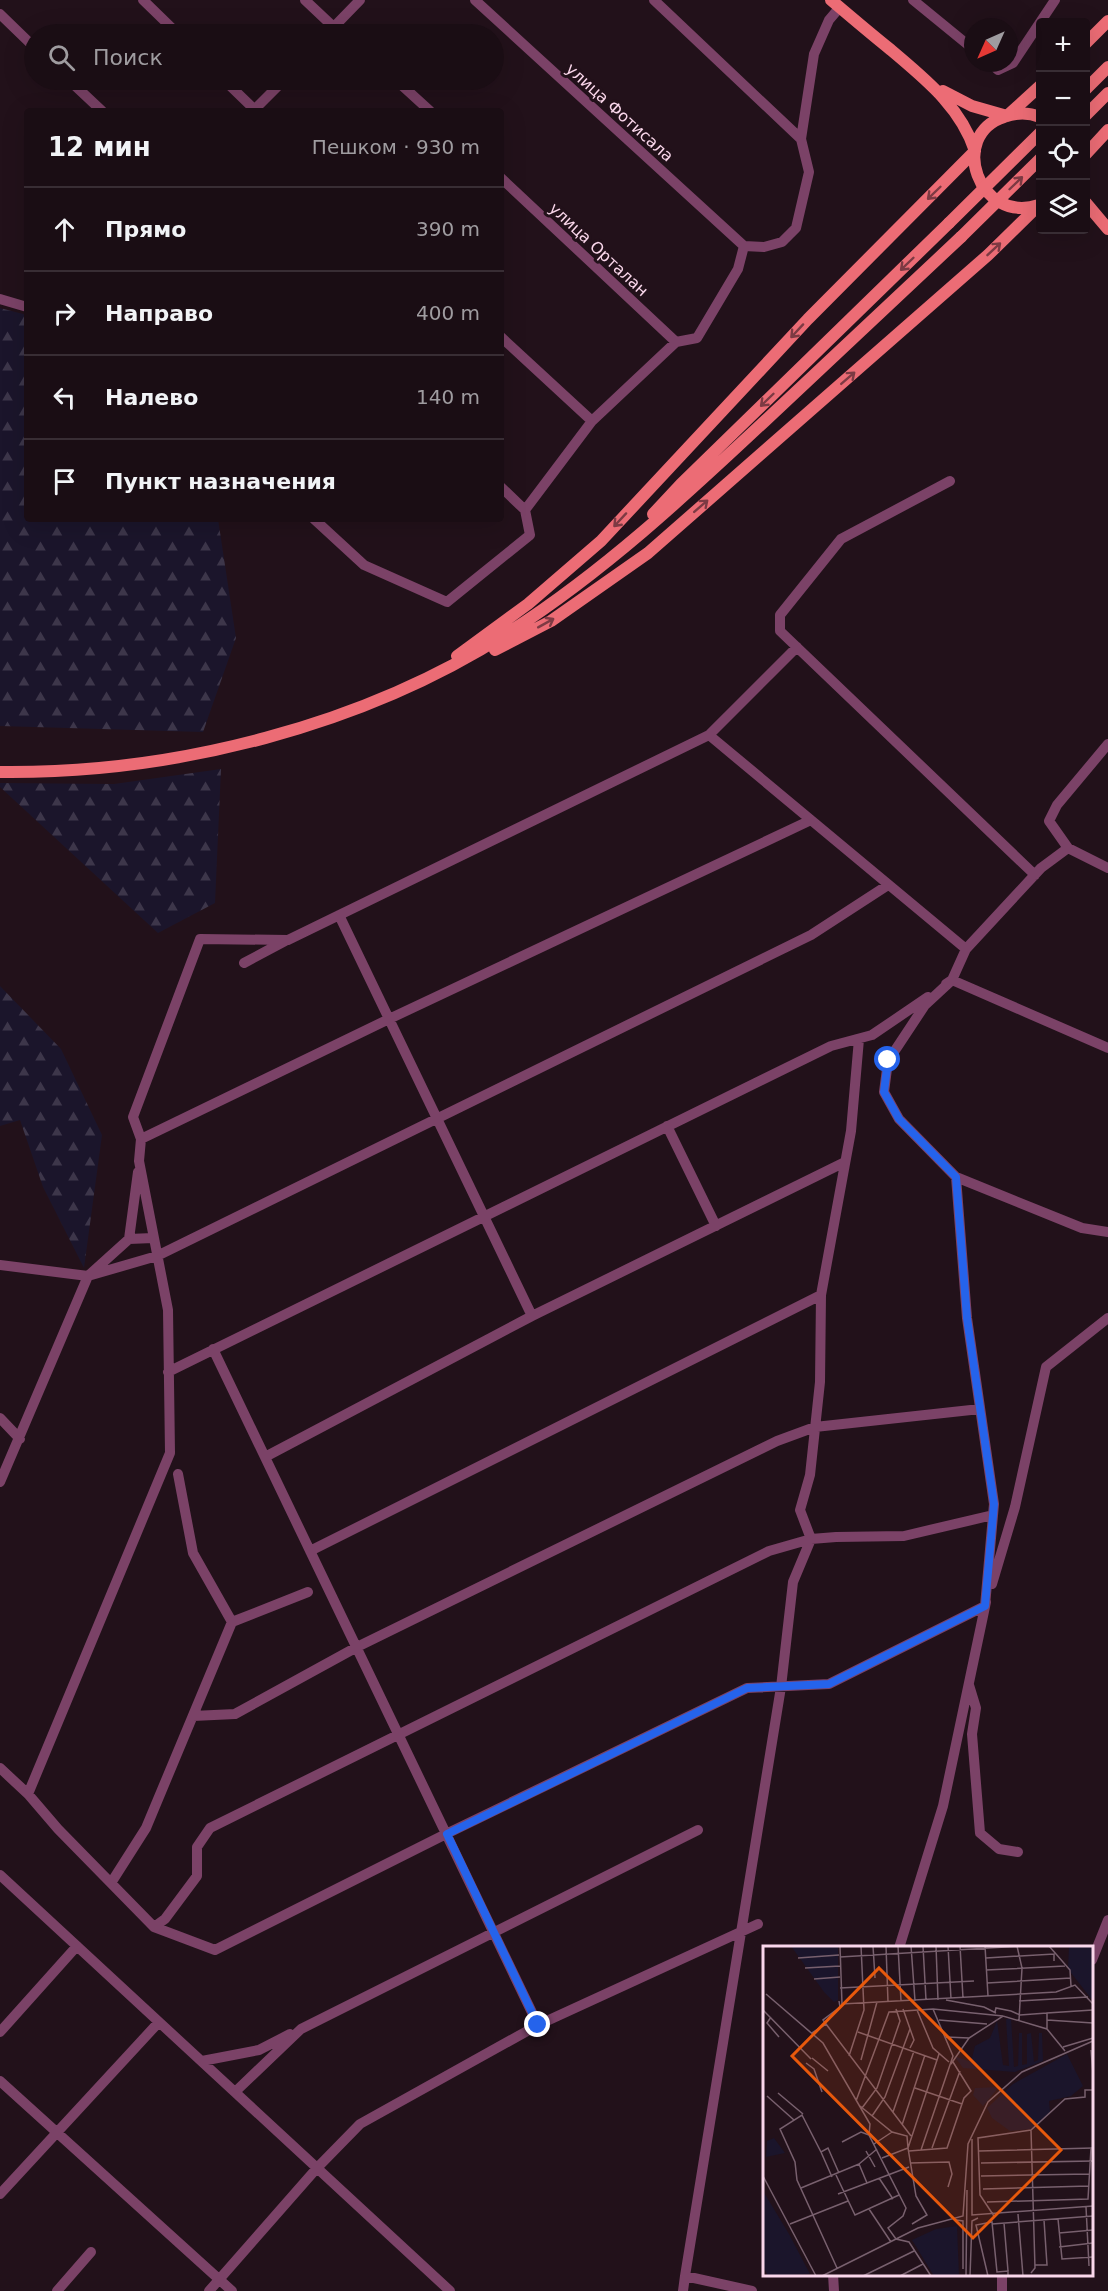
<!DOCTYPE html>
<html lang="ru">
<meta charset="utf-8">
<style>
:root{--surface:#1a0d14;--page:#271b22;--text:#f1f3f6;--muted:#9f9ca0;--line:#382d34}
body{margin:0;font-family:"DejaVu Sans",sans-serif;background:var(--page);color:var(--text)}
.controls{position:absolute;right:18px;top:18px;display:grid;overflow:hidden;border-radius:6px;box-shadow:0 6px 24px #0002}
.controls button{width:54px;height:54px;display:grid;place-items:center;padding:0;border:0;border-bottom:2px solid var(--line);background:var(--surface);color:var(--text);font:30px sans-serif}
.compass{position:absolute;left:964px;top:18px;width:54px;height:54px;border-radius:50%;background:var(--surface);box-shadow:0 6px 24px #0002;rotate:225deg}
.stop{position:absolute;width:18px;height:18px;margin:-14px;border:4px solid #2563eb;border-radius:50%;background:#fff}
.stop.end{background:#2563eb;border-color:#fff;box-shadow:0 2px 6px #0008}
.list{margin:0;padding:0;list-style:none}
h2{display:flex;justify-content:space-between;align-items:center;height:78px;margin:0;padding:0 24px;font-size:26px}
h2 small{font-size:20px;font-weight:400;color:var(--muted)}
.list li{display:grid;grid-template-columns:39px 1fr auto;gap:18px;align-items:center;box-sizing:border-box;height:84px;padding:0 24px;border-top:2px solid var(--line)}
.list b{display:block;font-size:22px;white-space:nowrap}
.list em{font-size:20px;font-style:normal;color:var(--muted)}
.icon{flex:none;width:33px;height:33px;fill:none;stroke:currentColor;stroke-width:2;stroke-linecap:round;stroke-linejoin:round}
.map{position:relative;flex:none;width:1108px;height:2291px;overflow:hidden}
.search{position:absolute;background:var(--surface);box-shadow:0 6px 24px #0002;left:24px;top:24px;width:480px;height:66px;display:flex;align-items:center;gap:15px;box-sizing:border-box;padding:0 21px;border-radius:33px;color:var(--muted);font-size:22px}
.panel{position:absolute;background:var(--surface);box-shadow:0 6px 24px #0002;left:24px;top:108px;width:480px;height:414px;border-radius:6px}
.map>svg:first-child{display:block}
.forest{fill:url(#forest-firs)}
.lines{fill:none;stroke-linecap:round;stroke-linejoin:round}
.minor{stroke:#7b4267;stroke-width:10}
.major{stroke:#ec6c75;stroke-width:12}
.major-bridge{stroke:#ec6c75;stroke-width:12}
.oneway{stroke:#7d3a43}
.route{stroke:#2563eb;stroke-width:8}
.labels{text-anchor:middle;stroke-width:6;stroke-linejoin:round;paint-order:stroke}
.street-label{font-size:16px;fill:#fad7eb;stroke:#22111a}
.inset-road{fill:none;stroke:#78606e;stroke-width:1.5}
.view{fill:#e8590c;fill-opacity:0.15;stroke:#e8590c;stroke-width:3}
.inset-edge{fill:none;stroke:#fad7eb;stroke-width:3}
</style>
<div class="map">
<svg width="1108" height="2291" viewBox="0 0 1108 2291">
<defs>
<pattern id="forest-firs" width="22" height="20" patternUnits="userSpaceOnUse" patternTransform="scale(1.5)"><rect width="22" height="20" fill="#1b152b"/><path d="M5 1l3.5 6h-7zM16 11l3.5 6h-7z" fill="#3d364a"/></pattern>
</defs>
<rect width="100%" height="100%" fill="#22111a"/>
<!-- forest -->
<path class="forest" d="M0 308 27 315V519H218L236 638 203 732 0 726Z
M221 769 215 903 158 933 0 787V783L114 784Z
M0 986 61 1049 102 1135 84 1268 43 1187 20 1120 0 1126Z"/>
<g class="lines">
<!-- minor -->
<path class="minor" d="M143 0 178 34
M305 0 341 34
M475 0 744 246
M654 0 801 139
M913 0 973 49
M0 14 34 47
M327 34 360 0
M990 63 998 70 1013 63 1055 0
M69 80 102 111
M224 80 256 111
M396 80 430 111
M253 111 284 80
M501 178 676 342
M0 299 27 307
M501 337 592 421
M950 481 841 539 780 615V631L1035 875
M501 487 525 510
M314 519 364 565 447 602 530 535 525 510 592 421 676 342 697 338 738 269 744 246 764 247 782 242 796 228 809 172 801 139 814 54 829 20 840 7
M709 735 797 647
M1108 744 1057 805 1049 821 1068 848 1108 868
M339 915 532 1316
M244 963 285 941
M946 984 952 980 966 949 1041 868 1068 848
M667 1126 716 1226
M141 1139 389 1019 811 820
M956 1177 1082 1228 1108 1232
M129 1239 138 1172
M0 1265 88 1276 129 1239 153 1238
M213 1349 538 2025
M168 1372 831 1046 872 1035 928 997
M0 1418 20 1439
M265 1457 532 1316 845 1162
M178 1474 193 1553 232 1622
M0 1482 88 1276 157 1256 811 935 888 885
M310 1551 821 1295
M992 1584 1015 1507 1046 1367 1108 1318
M969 1685 976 1708 972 1734 980 1833 999 1849 1018 1852
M193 1716 235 1714 357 1647 777 1441 815 1427 980 1409
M0 1768 28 1794 58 1829 154 1927 215 1950 446 1834 747 1688 829 1684 985 1606 994 1504 967 1318 956 1177 899 1119 884 1092 888 1061 925 1005 952 980 1108 1048
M28 1794 170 1453 168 1310 139 1161 141 1139 133 1117 200 939 288 940 709 735 966 949
M0 1875 450 2291
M111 1883 146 1828 232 1622 308 1592
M154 1927 165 1919 197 1876V1847L210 1828 769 1551 811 1539 836 1537 904 1536 993 1515
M899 1948 943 1806 986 1602
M1092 1960 1108 1920
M0 2032 77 1946
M202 2061 259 2050 290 2034
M0 2081 232 2291
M235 2092 301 2029 698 1830
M0 2194 159 2022
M833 2274 834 2291
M1002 2274V2291
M685 2276 781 1687 793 1582 811 1539 800 1510 810 1475 820 1382 821 1295 851 1131 859 1039
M57 2291 91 2252
M209 2291 317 2168 360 2124 538 2025 758 1924
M683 2291 685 2276 752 2291"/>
<!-- major -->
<path class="major" d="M1086 43 1108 21
M1086 89 1108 67
M943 91 972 106 1007 116 1040 86
M1086 115 1108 93
M1086 154 1108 130
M1086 203 1108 229
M1039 205C978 225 948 135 1004 117 1017 112 1028 112 1040 117
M653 514 681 484 949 223
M495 650 551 621 648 553 988 255 1038 206H1040
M457 656 528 604 601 541 808 319 975 151C961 107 925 79 891 50 871 34 851 17 831 0
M0 772C174 774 364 726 511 631 603 572 685 496 766 420 831 359 896 298 961 237"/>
<!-- major-bridge -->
<path class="major-bridge" d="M949 223 1040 133
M961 237 1040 159"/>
</g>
<!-- one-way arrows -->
<defs><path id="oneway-shaft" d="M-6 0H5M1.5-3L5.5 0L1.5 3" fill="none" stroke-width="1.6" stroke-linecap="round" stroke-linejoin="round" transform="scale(1.5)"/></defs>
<g class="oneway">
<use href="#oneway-shaft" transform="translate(1016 183) rotate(-44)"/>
<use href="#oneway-shaft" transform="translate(934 193) rotate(136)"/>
<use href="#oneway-shaft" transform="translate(994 249) rotate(-43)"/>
<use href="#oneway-shaft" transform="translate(907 264) rotate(136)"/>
<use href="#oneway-shaft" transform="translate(797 331) rotate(133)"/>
<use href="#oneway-shaft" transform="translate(848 378) rotate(-41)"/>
<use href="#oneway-shaft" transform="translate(767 400) rotate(136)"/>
<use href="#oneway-shaft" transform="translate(701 506) rotate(-41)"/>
<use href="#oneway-shaft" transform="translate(620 520) rotate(133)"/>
<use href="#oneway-shaft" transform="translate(546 623) rotate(-29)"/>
</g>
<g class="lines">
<!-- route -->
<path class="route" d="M538 2025 447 1834 747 1688 829 1684 985 1606 994 1504 967 1318 956 1177 899 1119 884 1092 888 1060"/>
</g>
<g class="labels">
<!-- street labels -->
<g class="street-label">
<text transform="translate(620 112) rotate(42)" y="6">улица Фотисала</text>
<text transform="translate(599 249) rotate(43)" y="6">улица Орталан</text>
</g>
</g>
<!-- overview -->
<g transform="translate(763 1946)">
<rect width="330" height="330" fill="#22111a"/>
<path d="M28 0H75V54L71 56 61 46Z" fill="#1b152b"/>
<path d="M306 0H330V55L305 23ZM248 72 251 121 255 120 256 87H259V119L264 118V88L268 87 271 116 275 114 276 87H279L280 115 252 126 200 122 191 110 208 116 212 100 227 92 234 75 240 119 246 120 243 73ZM304 108 320 140 308 150 286 155 287 166 268 183 247 185 229 172 224 162 250 138ZM236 141 220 160 210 149 212 142ZM0 245 26 288 47 328 5 330 0 320ZM194 280 196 330H171L149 294 173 283Z" fill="#1b152b"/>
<path d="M11 192 22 207 3 211 4 195Z" fill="#1b152b"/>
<path class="inset-road" d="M77 0 79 58 293 46 312 39 330 58M110 0 112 32M123 0 125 56M135 0 138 55M148 0 152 55M160 0 163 54M173 0 175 54M185 0 188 53M197 0 200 52M222 0 225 50M254 0 259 22 256 74M286 0 307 24 308 40M77 11 259 0M35 12 76 9M223 12 291 8V15M42 22 77 20M223 24 302 20M51 33 77 31M224 37 308 32M77 42 211 35M3 48 60 97 107 178 106 189 143 262 140 270 125 282 133 293 146 296 168 330M183 54 221 61 233 67M256 55 325 51M140 63 151 94 147 102M0 64 48 113M154 64 170 102 186 116M248 65 257 69 284 67M232 66 233 62 248 65M8 71 4 77 16 91M176 74 224 78M284 74 330 77M63 78 148 190M284 83V67L330 64M95 86 174 114M49 87 63 78 60 74 77 61 76 55M183 91 206 92M300 101 330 92M328 104 330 128M86 110 101 64 98 0M49 112 65 125M98 114 114 56M43 117 51 123 59 146M188 118 206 92 240 70 284 83 302 105M152 142 199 158M15 147 40 168M4 150 31 174M93 155 126 66 170 63 240 70M97 160 129 186 144 190 145 202 119 212M99 162 114 142 137 75 133 63M130 166 151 105M109 170 122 151 147 83M139 179 162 109M268 184 272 322 268 327M209 193V269L330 260M79 196 98 186 106 189M111 198 129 186M169 202 197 125M158 204 190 110 170 63M103 205 112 221M146 205 184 202 201 152 208 145 190 116M216 205 330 202M58 206 69 231M147 217 186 216 189 228 185 241M218 217 330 215M96 218 114 203M73 229 92 269 136 249M0 230 53 330M218 230 326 228M116 232 130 253M38 242 96 218 104 237M220 243 326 240M75 248 146 221M224 256 325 253 328 202M323 261 326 320M106 263 128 296M255 268 260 330M231 270 217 249 215 192 268 184 302 153 322 151V144H330M295 273 299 313 330 311M193 274 200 275V323M241 277 245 325M27 278 85 255M149 278 164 269 153 250 145 202 176 108M229 278 330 270M296 287 330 284M296 301 330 297M272 319H284L281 274M74 322 34 234 32 216 17 183 39 169 58 206 65 202 76 227M59 330 155 282 200 270 205 198 225 156 259 126 330 95M100 330 151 305M137 330 160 318M203 330 204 244M207 330 209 275 215 272M225 330 213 279 229 276 234 326 245 325V330"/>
<path class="view" d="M116 22 298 204 210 292 29 110Z"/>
<rect width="330" height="330" class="inset-edge"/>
</g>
</svg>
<div class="controls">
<button>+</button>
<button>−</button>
<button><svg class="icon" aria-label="locate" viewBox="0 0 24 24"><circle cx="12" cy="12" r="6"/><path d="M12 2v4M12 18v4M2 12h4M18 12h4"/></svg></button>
<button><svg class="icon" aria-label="layers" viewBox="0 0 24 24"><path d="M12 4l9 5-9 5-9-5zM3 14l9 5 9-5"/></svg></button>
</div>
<svg class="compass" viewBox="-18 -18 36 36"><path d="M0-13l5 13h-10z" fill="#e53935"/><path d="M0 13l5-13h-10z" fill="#9f9ca0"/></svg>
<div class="stop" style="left:888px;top:1060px"></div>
<div class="stop end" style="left:538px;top:2025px"></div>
<div class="search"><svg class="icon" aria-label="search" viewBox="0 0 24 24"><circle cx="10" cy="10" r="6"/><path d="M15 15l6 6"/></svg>Поиск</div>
<section class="panel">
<h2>12 мин<small>Пешком · 930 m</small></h2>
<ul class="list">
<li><svg class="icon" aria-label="ahead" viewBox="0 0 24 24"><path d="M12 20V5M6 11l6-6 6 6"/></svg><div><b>Прямо</b></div><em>390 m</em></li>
<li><svg class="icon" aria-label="right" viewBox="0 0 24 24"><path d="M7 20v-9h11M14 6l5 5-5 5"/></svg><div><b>Направо</b></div><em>400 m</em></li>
<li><svg class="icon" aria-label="left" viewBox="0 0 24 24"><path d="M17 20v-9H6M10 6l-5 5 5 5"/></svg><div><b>Налево</b></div><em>140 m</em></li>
<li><svg class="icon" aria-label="arrive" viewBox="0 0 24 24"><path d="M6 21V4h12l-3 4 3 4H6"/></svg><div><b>Пункт назначения</b></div></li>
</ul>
</section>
</div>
